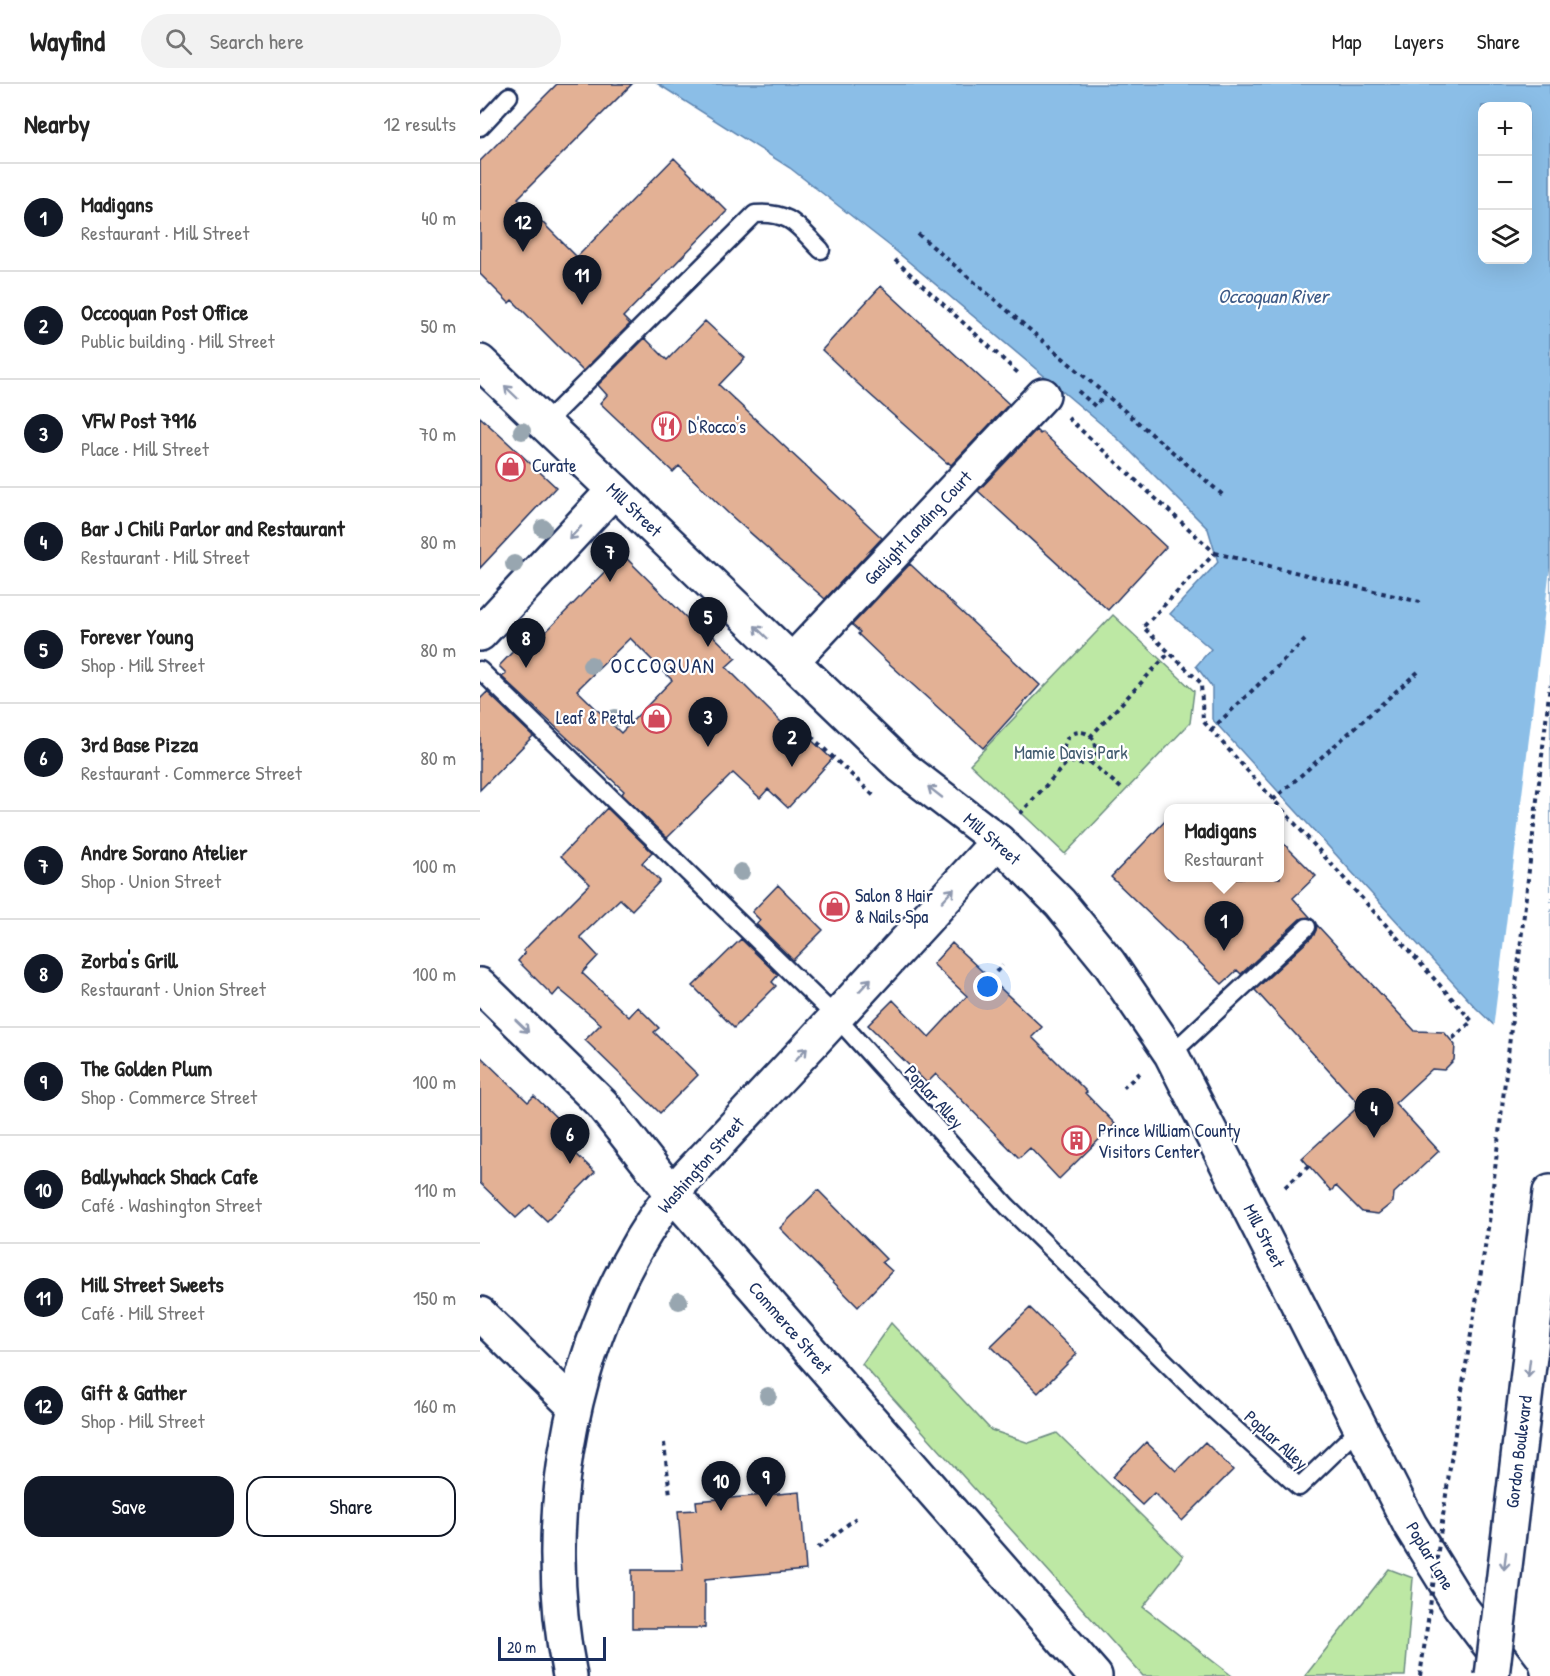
<!DOCTYPE html>
<meta charset="utf-8">
<style>
:root{--surface:#fff;--page:#f2f2f2;--text:#222;--muted:#767676;--line:#e0e0e0;--accent:#111827}
body{margin:0;font-family:"Patrick Hand",sans-serif;background:var(--page);color:var(--text)}
.controls{position:absolute;right:18px;top:18px;display:grid;overflow:hidden;border-radius:12px;box-shadow:0 6px 24px #0002}
.controls button{width:54px;height:54px;display:grid;place-items:center;padding:0;border:0;border-bottom:2px solid var(--line);background:var(--surface);color:var(--text);font:30px sans-serif}
.scale{position:absolute;left:18px;bottom:15px;width:108px;box-sizing:border-box;padding-left:6px;border:3px solid #1b2f5e;border-top:0;font-size:16px;line-height:21px;white-space:nowrap;color:#1b2f5e;-webkit-text-stroke:4px #fff;paint-order:stroke}
.you{position:absolute;left:508px;top:903px;width:21px;height:21px;margin:-15px;border:4px solid #fff;border-radius:50%;background:#1a73e8;box-shadow:0 0 0 9px #1a73e833}
.badge{display:grid;place-items:center;width:39px;height:39px;border-radius:50%;background:var(--accent);color:#fff;font-size:20px;font-weight:700}
.pin{position:absolute;translate:-50% -50px;filter:drop-shadow(0 2px 3px #0008)}
.pin::after{content:'';position:absolute;top:32px;width:21px;height:18px;background:inherit;clip-path:polygon(0 0,100% 0,50% 100%)}
.popup{position:absolute;left:684px;top:720px;width:120px;height:78px;box-sizing:border-box;display:grid;place-content:center;border-radius:12px;background:var(--surface);filter:drop-shadow(0 2px 4px #0005);font-size:20px;white-space:nowrap;color:var(--muted)}
.popup b{font-size:22px;color:var(--text)}
.popup::after{content:'';position:absolute;left:50%;top:100%;margin-left:-12px;border:12px solid transparent;border-top-color:var(--surface)}
.list{margin:0;padding:0;list-style:none}
h2{display:flex;justify-content:space-between;align-items:center;height:78px;margin:0;padding:0 24px;font-size:26px}
h2 small{font-size:20px;font-weight:400;color:var(--muted)}
.list li{display:grid;grid-template-columns:39px 1fr auto;gap:18px;align-items:center;box-sizing:border-box;height:108px;padding:0 24px;border-top:2px solid var(--line)}
.list b{display:block;font-size:22px;white-space:nowrap}
.list p{margin:0;font-size:20px;white-space:nowrap;color:var(--muted)}
.list em{font-size:20px;font-style:normal;color:var(--muted)}
.actions{display:flex;gap:12px;padding:18px 24px}
.actions a{flex:1;padding:14px 0;border:2px solid var(--accent);border-radius:18px;text-align:center;font-size:21px;color:var(--accent)}
.actions .main{background:var(--accent);color:#fff}
.icon{flex:none;width:33px;height:33px;fill:none;stroke:currentColor;stroke-width:2;stroke-linecap:round;stroke-linejoin:round}
.map{position:relative;flex:none;width:1070px;height:1592px;overflow:hidden}
header{display:flex;align-items:center;gap:36px;box-sizing:border-box;height:84px;padding:0 30px;background:var(--surface);border-bottom:2px solid var(--line)}
header strong{font-size:28px}
nav{display:flex;gap:33px;margin-inline-start:auto;font-size:21px}
.search{width:420px;height:54px;background:var(--page);display:flex;align-items:center;gap:15px;box-sizing:border-box;padding:0 21px;border-radius:33px;color:var(--muted);font-size:22px}
main{display:flex}
aside{flex:1;background:var(--surface)}
.map>svg:first-child{display:block}
.green{fill:#bde8a4;stroke:#6c8c81;stroke-width:1.5}
.water{fill:#8bbee7;stroke:#5e85b0;stroke-width:1.5;fill-rule:evenodd}
.pier{fill:#fff}
.building{fill:#e3b195;stroke:#1b2f5e;stroke-width:1.5;fill-rule:evenodd}
.lines{fill:none;stroke-linecap:round;stroke-linejoin:round}
.lane-casing{stroke:#1b2f5e;stroke-width:21}
.street-casing{stroke:#1b2f5e;stroke-width:38}
.secondary-casing{stroke:#1b2f5e;stroke-width:38}
.highway-casing{stroke:#1b2f5e;stroke-width:38}
.path{stroke:#1b2f5e;stroke-width:4;stroke-dasharray:4.5 4.5;stroke-linecap:butt}
.lane{stroke:#fff;stroke-width:16}
.street{stroke:#fff;stroke-width:33}
.secondary{stroke:#fff;stroke-width:33}
.highway{stroke:#fff;stroke-width:33}
.highway-bridge-casing{stroke:#1b2f5e;stroke-width:38;stroke-linecap:butt}
.path-bridge{stroke:#1b2f5e;stroke-width:4;stroke-dasharray:4.5 4.5;stroke-linecap:butt}
.highway-bridge{stroke:#fff;stroke-width:33}
.tree{fill:#98a6b0}
.oneway{stroke:#8d97ae}
.labels{text-anchor:middle;stroke-width:4.5;stroke-linejoin:round;paint-order:stroke}
.poi-label{font-size:18px;fill:#1b2f5e;stroke:#fff;text-anchor:start}
.street-label{font-size:18px;fill:#1b2f5e;stroke:#fff}
.park-label{font-size:18px;fill:#445d70;stroke:#fff}
.water-label{font-size:20px;font-style:italic;fill:#3d5a87;stroke:#fff}
.quarter-label{font-size:21px;letter-spacing:1.5px;fill:#1b2f5e;stroke:#fff}
</style>
<header>
<strong>Wayfind</strong>
<div class="search"><svg class="icon" aria-label="search" viewBox="0 0 24 24"><circle cx="10" cy="10" r="6"/><path d="M15 15l6 6"/></svg>Search here</div>
<nav><a>Map</a><a>Layers</a><a>Share</a></nav>
</header>
<main>
<aside>
<h2>Nearby<small>12 results</small></h2>
<ul class="list">
<li><span class="badge">1</span><div><b>Madigans</b><p>Restaurant · Mill Street</p></div><em>40 m</em></li>
<li><span class="badge">2</span><div><b>Occoquan Post Office</b><p>Public building · Mill Street</p></div><em>50 m</em></li>
<li><span class="badge">3</span><div><b>VFW Post 7916</b><p>Place · Mill Street</p></div><em>70 m</em></li>
<li><span class="badge">4</span><div><b>Bar J Chili Parlor and Restaurant</b><p>Restaurant · Mill Street</p></div><em>80 m</em></li>
<li><span class="badge">5</span><div><b>Forever Young</b><p>Shop · Mill Street</p></div><em>80 m</em></li>
<li><span class="badge">6</span><div><b>3rd Base Pizza</b><p>Restaurant · Commerce Street</p></div><em>80 m</em></li>
<li><span class="badge">7</span><div><b>Andre Sorano Atelier</b><p>Shop · Union Street</p></div><em>100 m</em></li>
<li><span class="badge">8</span><div><b>Zorba's Grill</b><p>Restaurant · Union Street</p></div><em>100 m</em></li>
<li><span class="badge">9</span><div><b>The Golden Plum</b><p>Shop · Commerce Street</p></div><em>100 m</em></li>
<li><span class="badge">10</span><div><b>Ballywhack Shack Cafe</b><p>Café · Washington Street</p></div><em>110 m</em></li>
<li><span class="badge">11</span><div><b>Mill Street Sweets</b><p>Café · Mill Street</p></div><em>150 m</em></li>
<li><span class="badge">12</span><div><b>Gift &amp; Gather</b><p>Shop · Mill Street</p></div><em>160 m</em></li>
</ul>
<div class="actions"><a class="main">Save</a><a>Share</a></div>
</aside>
<div class="map">
<svg width="1070" height="1592" viewBox="0 0 1070 1592">
<rect width="100%" height="100%" fill="#fff"/>
<filter id="ink" filterUnits="userSpaceOnUse"><feTurbulence type="fractalNoise" baseFrequency=".0167" numOctaves="2"/><feDisplacementMap in="SourceGraphic" scale="12" xChannelSelector="R" yChannelSelector="G"/><feConvolveMatrix kernelMatrix="1 2 1 2 8 2 1 2 1" color-interpolation-filters="sRGB"/></filter>
<g filter="url(#ink)">
<!-- green -->
<path class="green" d="M633 531 714 607 710 639 585 770 490 680Z
M411 1239 511 1346 549 1359 577 1349 703 1472 663 1523 752 1592H663L382 1280Z
M909 1485 933 1494 925 1592H825Z"/>
<!-- water -->
<path class="water" d="M178 0H1070V995L996 924 732 635V603L716 582 731 565 690 530 738 478 728 445 633 350 410 162 310 84ZM1002 22H1048V176H1002Z"/>
<!-- pier -->
<path class="pier" d="M1070 484V998L1013 945Z"/>
<!-- building -->
<path class="building" d="M77 0H152L38 114 97 173 194 74 247 127 143 233 150 240 103 287 32 216 29 219 0 190V77Z
M401 202 529 320 471 381 468 378 467 379 377 299 342 266Z
M225 237 265 274 239 301 402 454 345 515 248 429 199 382 193 388 120 319 127 311 118 301 165 254 187 276Z
M0 333 76 403 0 484Z
M556 346 560 350 562 348 686 463 628 526 498 407Z
M142 470 215 542 219 538 256 574 246 583 311 648 316 642 352 675 308 724 288 705 280 714 253 689 187 754 142 710 144 707 22 593 26 589 19 582 45 555 52 562ZM150 554 192 596 141 649 97 606Z
M430 480 560 601 503 664 403 574 378 550 380 548 372 541Z
M7 608 53 652 0 706V615Z
M127 724 172 768 162 779 180 797 152 826 140 815 100 853 118 872 102 889 149 933 158 923 179 944 174 948 218 991 180 1029 105 956 121 940 79 905 73 912 38 877 45 869 43 867 110 800 81 772Z
M688 734V794H800V756L836 792 813 814 830 833 820 835 761 890 757 886 742 900 631 793Z
M298 801 343 846 313 876 276 840 280 836 272 828Z
M837 841 935 947 964 948 975 961 974 976 964 986 952 985 915 1019 959 1067 914 1109 913 1118 898 1130 882 1128 856 1102 851 1107 822 1074 880 1021 775 906 834 851Z
M261 855 298 891 292 898 296 902 254 944 213 902Z
M472 859 562 943 552 953 607 1008 605 1009 635 1040 579 1095 550 1064 539 1074 456 990 447 999 388 941 413 916 449 953 487 912 453 880Z
M0 972 48 1018 54 1012 82 1039 73 1048 115 1088 67 1137 50 1121 36 1134 0 1099Z
M338 1106 406 1175 402 1178 412 1187 378 1223 300 1144Z
M550 1224 597 1270 558 1309 511 1262Z
M666 1358 696 1387 725 1358 753 1386 702 1437 674 1409 662 1421 632 1393Z
M320 1408 326 1486 225 1495V1544H152V1486H203L198 1427 217 1426 216 1417Z"/>
<g class="lines">
<defs>
<path id="lane" d="M0 43 29 12
M64 340 275 130C311 127 318 143 341 166
M0 586 356 933 527 1122 734 1326 819 1403 881 1343
M691 970 827 843"/>
<path id="street" d="M0 278 134 406
M312 577 563 311
M518 757 580 819 629 879 691 970 930 1441 980 1522 1033 1592
M0 1230 94 1322"/>
<path id="secondary" d="M0 550 134 406 422 683 518 757C456 824 395 891 333 958 300 993 267 1028 235 1063 220 1079 204 1094 191 1111 92 1244 57 1431 90 1592
M0 901 122 1020 192 1109 615 1592"/>
<path id="highway" d="M1058 1205 1070 1108"/>
</defs>
<!-- lane casing -->
<use href="#lane" class="lane-casing"/>
<!-- street casing -->
<use href="#street" class="street-casing"/>
<!-- secondary casing -->
<use href="#secondary" class="secondary-casing"/>
<!-- highway casing -->
<use href="#highway" class="highway-casing"/>
<!-- path -->
<path class="path" d="M438 150 744 412
M415 176 538 289
M598 307 615 322 625 311
M588 334 735 469 663 543 721 599 723 637 731 646 992 937 971 956
M735 469 940 518
M318 640 394 712
M731 646 825 556
M584 664a16 16 0 1 1 32 0a16 16 0 1 1-32 0Z
M610 653 689 569
M610 678 641 704
M793 716 939 587
M540 730 590 675
M516 888 522 881
M643 1004 661 988
M805 1103 829 1082
M184 1359 190 1411
M338 1464 376 1434"/>
<!-- lane -->
<use href="#lane" class="lane"/>
<!-- street -->
<use href="#street" class="street"/>
<!-- secondary -->
<use href="#secondary" class="secondary"/>
<!-- highway -->
<use href="#highway" class="highway"/>
<defs>
<path id="highway-bridge" d="M1012 1592 1058 1205"/>
</defs>
<!-- highway-bridge casing -->
<use href="#highway-bridge" class="highway-bridge-casing"/>
<!-- path-bridge -->
<path class="path-bridge" d="M940 1592 973 1362 1009 1138 1070 601"/>
<!-- highway-bridge -->
<use href="#highway-bridge" class="highway-bridge"/>
</g>
<!-- trees -->
<g class="tree">
<circle cx="42" cy="347" r="9"/>
<circle cx="63" cy="444" r="9"/>
<circle cx="34" cy="480" r="9"/>
<circle cx="111" cy="581" r="9"/>
<circle cx="135" cy="634" r="9"/>
<circle cx="261" cy="788" r="9"/>
<circle cx="199" cy="1217" r="9"/>
<circle cx="288" cy="1312" r="9"/>
</g>
<!-- one-way arrows -->
<defs><path id="oneway-shaft" d="M-6 0H5M1.5-3L5.5 0L1.5 3" fill="none" stroke-width="1.6" stroke-linecap="round" stroke-linejoin="round" transform="scale(1.5)"/></defs>
<g class="oneway">
<use href="#oneway-shaft" transform="translate(31 308) rotate(-136)"/>
<use href="#oneway-shaft" transform="translate(95 449) rotate(133)"/>
<use href="#oneway-shaft" transform="translate(281 548) rotate(-136)"/>
<use href="#oneway-shaft" transform="translate(455 708) rotate(-142)"/>
<use href="#oneway-shaft" transform="translate(468 811) rotate(-47)"/>
<use href="#oneway-shaft" transform="translate(385 901) rotate(-47)"/>
<use href="#oneway-shaft" transform="translate(42 942) rotate(44)"/>
<use href="#oneway-shaft" transform="translate(321 970) rotate(-47)"/>
<use href="#oneway-shaft" transform="translate(1049 1284) rotate(97)"/>
<use href="#oneway-shaft" transform="translate(1025 1477) rotate(97)"/>
</g>
</g>
<!-- icons -->
<defs>
<symbol id="restaurant-ring" viewBox="-11 -11 22 22"><circle r="9.5" fill="#fff" stroke="#d1495b" stroke-width="1.5"/><path d="M-5-6h1v4h1v-4h1v4h1v-4h1v5L-1.5 .5V6h-2V.5L-5-1ZM5-6V6H3V1.5H1.5Q1.5-4 5-6Z" fill="#d1495b"/></symbol>
<symbol id="shop-ring" viewBox="-11 -11 22 22"><circle r="9.5" fill="#fff" stroke="#d1495b" stroke-width="1.5"/><path d="M-5-2.5h2.3a2.7 3.5 0 0 1 5.4 0H5L5.5 6h-11ZM-1.5-2.5h3a1.5 2.3 0 0 0-3 0Z" fill="#d1495b"/></symbol>
<symbol id="building-ring" viewBox="-11 -11 22 22"><circle r="9.5" fill="#fff" stroke="#d1495b" stroke-width="1.5"/><path d="M-4-6H4V6H1V3H-1V6H-4ZM-2.5-4.3h1.7v1.8h-1.7ZM.8-4.3h1.7v1.8H.8ZM-2.5-1h1.7V.8h-1.7ZM.8-1h1.7V.8H.8Z" fill="#d1495b"/></symbol>
</defs>
<g fill-rule="evenodd">
<use href="#restaurant-ring" x="170" y="326" width="33" height="33"/>
<use href="#shop-ring" x="14" y="366" width="33" height="33"/>
<use href="#shop-ring" x="160" y="618" width="33" height="33"/>
<use href="#shop-ring" x="338" y="806" width="33" height="33"/>
<use href="#building-ring" x="580" y="1040" width="33" height="33"/>
</g>
<g class="labels">
<!-- poi labels -->
<g class="poi-label">
<text x="208" y="349">D'Rocco's</text>
<text x="52" y="388">Curate</text>
<text x="155" y="640" text-anchor="end">Leaf &amp; Petal</text>
<text x="375" y="818">Salon 8 Hair<tspan x="375" dy="21">&amp; Nails Spa</tspan></text>
<text x="618" y="1053">Prince William County<tspan x="618" dy="21">Visitors Center</tspan></text>
</g>
<!-- street labels -->
<g class="street-label">
<text transform="translate(154 426) rotate(44)" y="6">Mill Street</text>
<text transform="translate(438 444) rotate(-47)" y="6">Gaslight Landing Court</text>
<text transform="translate(512 755) rotate(41)" y="6">Mill Street</text>
<text transform="translate(454 1013) rotate(48)" y="6">Poplar Alley</text>
<text transform="translate(221 1081) rotate(-49)" y="6">Washington Street</text>
<text transform="translate(784 1152) rotate(63)" y="6">Mill Street</text>
<text transform="translate(310 1244) rotate(49)" y="6">Commerce Street</text>
<text transform="translate(796 1356) rotate(42)" y="6">Poplar Alley</text>
<text transform="translate(1039 1368) rotate(-83)" y="6">Gordon Boulevard</text>
<text transform="translate(950 1472) rotate(59)" y="6">Poplar Lane</text>
</g>
<!-- park labels -->
<g class="park-label">
<text x="591" y="675">Mamie Davis Park</text>
</g>
<!-- water labels -->
<g class="water-label">
<text x="793" y="219">Occoquan River</text>
</g>
<!-- quarter labels -->
<g class="quarter-label">
<text x="183" y="589">OCCOQUAN</text>
</g>
</g>
</svg>
<div class="controls">
<button>+</button>
<button>−</button>
<button><svg class="icon" aria-label="layers" viewBox="0 0 24 24"><path d="M12 4l9 5-9 5-9-5zM3 14l9 5 9-5"/></svg></button>
</div>
<div class="scale">20 m</div>
<div class="you"></div>
<div class="pin badge" style="left:744px;top:867px">1</div>
<div class="popup"><b>Madigans</b>Restaurant</div>
<div class="pin badge" style="left:312px;top:683px">2</div>
<div class="pin badge" style="left:228px;top:663px">3</div>
<div class="pin badge" style="left:894px;top:1054px">4</div>
<div class="pin badge" style="left:228px;top:563px">5</div>
<div class="pin badge" style="left:90px;top:1080px">6</div>
<div class="pin badge" style="left:130px;top:498px">7</div>
<div class="pin badge" style="left:46px;top:584px">8</div>
<div class="pin badge" style="left:286px;top:1423px">9</div>
<div class="pin badge" style="left:241px;top:1427px">10</div>
<div class="pin badge" style="left:102px;top:221px">11</div>
<div class="pin badge" style="left:43px;top:168px">12</div>
</div>
</main>
